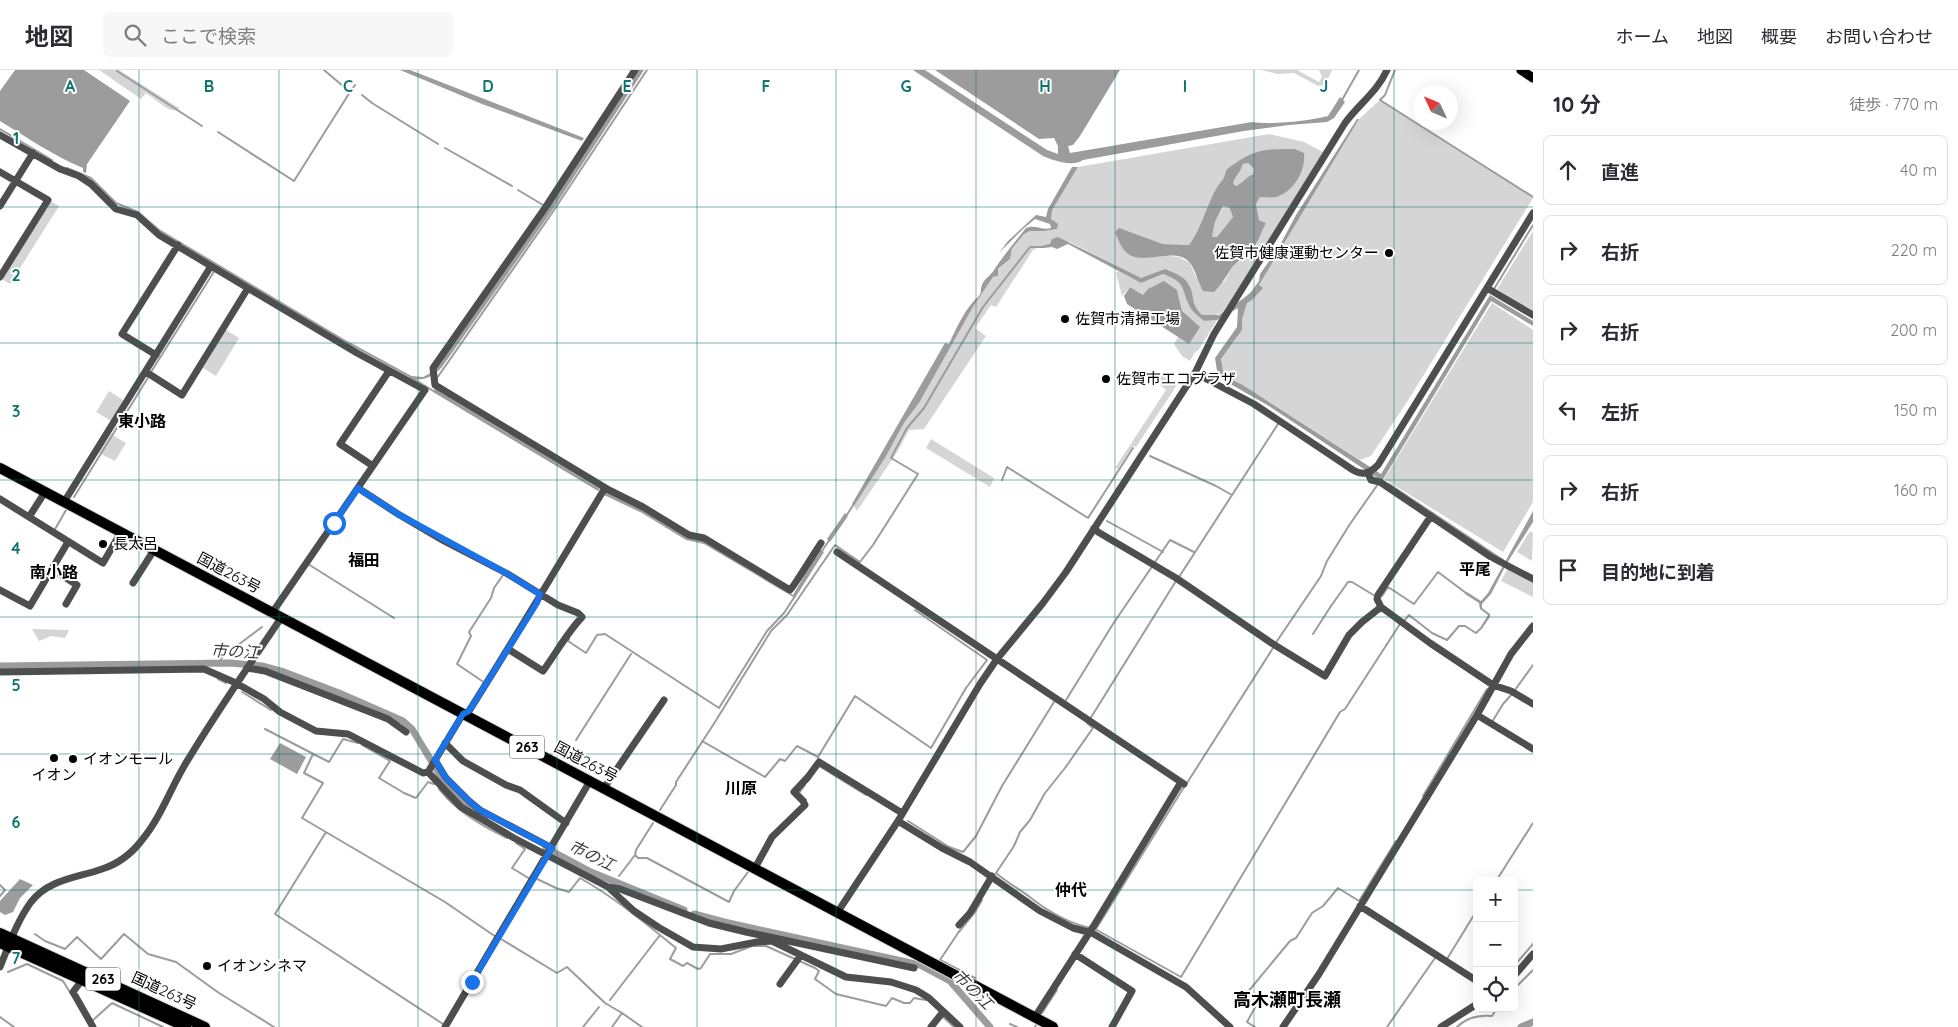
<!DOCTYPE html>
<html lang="ja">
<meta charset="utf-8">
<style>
:root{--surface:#fff;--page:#f7f7f7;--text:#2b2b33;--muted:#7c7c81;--line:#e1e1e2}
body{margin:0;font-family:Quicksand,"Noto Sans JP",sans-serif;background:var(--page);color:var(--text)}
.controls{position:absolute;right:15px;bottom:15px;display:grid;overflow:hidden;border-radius:8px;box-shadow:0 5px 20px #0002}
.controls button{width:45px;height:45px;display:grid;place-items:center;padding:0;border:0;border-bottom:1px solid var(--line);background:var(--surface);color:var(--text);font:25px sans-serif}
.compass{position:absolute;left:1413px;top:15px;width:45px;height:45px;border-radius:50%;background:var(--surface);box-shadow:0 5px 20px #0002;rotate:314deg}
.stop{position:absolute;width:15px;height:15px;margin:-11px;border:4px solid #1a73e8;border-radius:50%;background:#fff}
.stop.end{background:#1a73e8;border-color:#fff;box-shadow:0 1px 5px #0008}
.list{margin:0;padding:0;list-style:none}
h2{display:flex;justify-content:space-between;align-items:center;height:65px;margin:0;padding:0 20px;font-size:21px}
h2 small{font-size:16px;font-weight:400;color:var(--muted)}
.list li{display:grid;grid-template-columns:32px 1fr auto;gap:15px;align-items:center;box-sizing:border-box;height:70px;margin:0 10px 10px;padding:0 10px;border:1px solid var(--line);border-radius:8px}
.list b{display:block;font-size:19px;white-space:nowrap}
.list em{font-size:16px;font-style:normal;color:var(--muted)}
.icon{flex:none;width:28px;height:28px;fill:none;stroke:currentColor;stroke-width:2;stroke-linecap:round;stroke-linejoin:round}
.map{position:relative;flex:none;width:1533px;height:957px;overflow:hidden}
header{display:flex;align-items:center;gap:30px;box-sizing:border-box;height:70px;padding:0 25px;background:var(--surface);border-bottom:1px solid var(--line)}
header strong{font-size:24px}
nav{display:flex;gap:28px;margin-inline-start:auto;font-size:18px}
.search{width:350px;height:45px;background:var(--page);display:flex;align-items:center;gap:12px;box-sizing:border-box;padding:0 18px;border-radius:8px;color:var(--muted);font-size:19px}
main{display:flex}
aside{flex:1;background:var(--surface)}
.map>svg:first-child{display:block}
.green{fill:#d5d5d5;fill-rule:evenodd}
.water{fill:#9c9c9c;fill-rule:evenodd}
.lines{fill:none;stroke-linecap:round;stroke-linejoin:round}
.stream{stroke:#9c9c9c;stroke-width:2}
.canal{stroke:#9c9c9c;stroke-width:7}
.major-casing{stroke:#dbdbdb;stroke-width:11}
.highway-casing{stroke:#dbdbdb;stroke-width:12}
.minor{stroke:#4e4e4e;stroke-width:7}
.major{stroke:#000;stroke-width:9}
.highway{stroke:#000;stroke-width:10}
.route{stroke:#1a73e8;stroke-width:6}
.grid{fill:none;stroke:#0f766e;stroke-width:1;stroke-opacity:0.55}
.poi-dot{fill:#000;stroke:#fff;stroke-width:2}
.labels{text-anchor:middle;stroke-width:4;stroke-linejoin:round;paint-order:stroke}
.shield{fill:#fff;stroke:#4c4c4c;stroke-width:1}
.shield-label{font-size:14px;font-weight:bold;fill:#000}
.poi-label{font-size:15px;fill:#000;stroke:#fff;text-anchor:start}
.street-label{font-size:15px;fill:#000;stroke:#fff}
.neighbourhood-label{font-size:16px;font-weight:bold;fill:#000;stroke:#fff}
.water-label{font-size:16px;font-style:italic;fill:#3d3d3d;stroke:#fff}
.quarter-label{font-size:18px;font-weight:bold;fill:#000;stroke:#fff}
.grid-label{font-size:16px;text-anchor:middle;font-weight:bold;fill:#0f766e;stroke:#fff;stroke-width:4;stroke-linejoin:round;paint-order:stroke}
</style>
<header>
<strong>地図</strong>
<div class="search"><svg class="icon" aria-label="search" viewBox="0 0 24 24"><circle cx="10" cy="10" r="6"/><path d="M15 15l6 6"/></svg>ここで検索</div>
<nav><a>ホーム</a><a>地図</a><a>概要</a><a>お問い合わせ</a></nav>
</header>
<main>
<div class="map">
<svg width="1533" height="957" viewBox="0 0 1533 957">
<rect width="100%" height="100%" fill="#fff"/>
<!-- green -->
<path class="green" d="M99 0H119L179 38 178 41 168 39 146 23 141 29Z
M1261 0H1297L1319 12 1322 7 1319 0H1332L1325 15 1318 16 1294 3 1278 4Z
M1380 30 1533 126V128L1407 332 1371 386 1360 390 1243 315 1224 306 1221 289 1242 260V250L1247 233 1252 230 1262 218 1259 215 1359 49Z
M1269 64 1304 72 1323 82 1224 242 1213 246 1202 245C1190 232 1195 228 1189 215 1186 207 1173 202 1165 199L1141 209 1070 172 1041 176 1033 180 996 237 991 235 975 258 986 266 924 359 909 360 896 384 857 441 854 436 885 388 904 353 919 333 973 237 993 207 998 206V200L1010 189 1012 180 1024 164 1030 161H1045L1057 159 1051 149V140L1078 97ZM1295 79 1276 127H1260L1256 134 1259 150 1266 153 1261 161 1256 175 1244 189 1234 194 1224 212 1196 207 1190 193 1179 187 1169 186 1127 161 1163 174 1189 175C1202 157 1206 136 1217 117 1222 110 1225 108 1226 100 1254 78 1261 80 1295 79Z
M1248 93 1254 99 1253 104C1246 107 1243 113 1237 116L1233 113C1235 106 1241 102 1243 94Z
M50 131 59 136 10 214 2 209Z
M1224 136 1229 137 1233 147 1217 167H1212L1215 152Z
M1533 161V241L1497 219Z
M1118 201 1141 213 1163 204 1175 208 1183 216 1188 231 1204 251 1217 250 1198 281 1195 282 1190 291 1182 286 1174 274 1178 267 1190 274 1177 220 1143 225 1130 217 1122 226 1116 203Z
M1492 233 1533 260V432L1503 482 1384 409Z
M226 260 239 268 216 306 203 298Z
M1161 305 1177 315 1136 377 1133 376 1118 399 1115 398 1166 320 1158 313 1157 308Z
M109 321 123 330 111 351 96 342Z
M111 364 126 373 115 391 99 383Z
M931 369 994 408 990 417 926 378Z
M1530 461 1533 463 1532 491 1517 482Z
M1508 498 1533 511V527L1501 511Z
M32 559 69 560 65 568 51 566 39 571Z"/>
<!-- water -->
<path class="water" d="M15 0H84L130 31 87 94 86 103 83 102V98C54 86 28 68 0 51V21Z
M400 0H410L584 68 582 71 482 34Z
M638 0H644L549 145 442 297C433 307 424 311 411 309V306L423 307 434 301Z
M913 0H925L1047 80 1058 84V76L1054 68 1039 69 935 0H1120L1080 66 1073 75 1068 76 1070 83 1252 52C1270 55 1310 51 1328 46L1340 27 1345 32 1334 48 1327 52 1289 55 1244 61 1083 90C1073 97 1054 91 1043 86Z
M1357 49H1359L1259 215 1263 218 1252 230 1247 233 1242 250V260L1221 289 1224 306 1243 315 1381 404 1490 225 1533 251V256L1491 231 1382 411 1269 336 1218 307 1215 288 1237 257 1238 238 1217 250 1204 251C1200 247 1195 244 1192 240 1179 220 1190 214 1163 204L1141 213 1068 174 1057 179 1052 177 1043 178 1041 176 1050 174 1052 169 1058 167 1141 208 1165 199C1173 202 1186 207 1189 215 1196 228 1189 231 1202 245H1219L1244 228 1251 222 1259 211 1260 204 1279 177 1296 145Z
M1295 79 1304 83C1306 100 1294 122 1276 127 1271 128 1265 127 1260 127L1256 134 1259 150 1266 153C1262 160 1260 167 1256 174 1251 185 1239 189 1233 196 1227 205 1222 214 1214 222L1203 221C1199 214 1195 199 1190 193 1175 175 1143 197 1127 183 1121 178 1118 169 1115 162L1119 158 1163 174 1189 175C1202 157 1206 136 1217 117 1222 110 1225 108 1226 100 1253 79 1262 79 1295 79ZM1248 93 1254 99 1253 104C1246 107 1243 113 1236 116L1233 113C1235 106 1241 102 1243 94ZM1223 136 1229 137 1233 147 1217 167H1212L1215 152Z
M1072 97H1078L1052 140 1051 149 1058 154 1057 159 1045 161H1030L1024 164 1012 179 1010 189 998 199V206L993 207 973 237 919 333 904 353 885 388 854 436 852 434 945 273 949 274C957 257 965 238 979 226 982 223 980 219 982 215 983 210 991 205 994 200 1003 186 1015 172 1026 158 1035 154 1043 161 1051 158L1050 154 1035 149 1024 158 999 183 1008 171 1036 145 1046 147 1048 139Z
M1164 211 1177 220 1182 241 1200 257 1189 274 1127 234 1124 226 1130 217 1143 225 1148 219Z
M435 319 600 419 598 421 433 322Z
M606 422 704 471 793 525 820 479 824 482 795 528 704 474 686 470 642 443 604 425Z
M1533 441V452L1507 493 1491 524 1482 534V538L1490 544V547L1481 560 1480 558 1488 545 1480 539 1479 533 1465 524 1467 522 1481 531 1488 523Z
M845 443 848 446 830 472 827 469Z
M280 673 306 687 297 704 270 689Z
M20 809 33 815 20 828 13 842 5 845 0 842V831Z"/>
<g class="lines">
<!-- stream -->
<path class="stream" d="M324 0 350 22 355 15
M1395 0 1385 25 1380 30 1533 127
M117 1 202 56
M362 25 372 33 438 74
M1342 30 1359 0
M0 59 52 90
M218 62 294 111 350 22
M445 78 512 116
M67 98 91 108 116 133 138 142 159 160 179 172 347 272 411 307
M518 120 543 135
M1494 219 1533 155
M151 302 215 200
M437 308 550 146 647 0
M414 309 435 322
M1150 386 1216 416 1232 425
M1002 410 1007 397 1088 448 1133 378
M1389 414 1503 490
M74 427 149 306
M846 446 854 434
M1107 451 1163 482
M54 461 66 440
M822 481 830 469
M308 494 394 548
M1179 507 1278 354
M1379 527 1382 526 1388 517 1414 534 1438 502 1466 523
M1404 551 1409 545 1432 563 1447 570 1459 556H1465L1476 563 1480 559
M1313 564 1331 536 1348 512H1352L1375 526
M569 569 568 571 586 583 597 565 605 564 719 638 767 561 784 543 795 526
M1275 574 1321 506 1327 491 1350 454 1378 414
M234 578 262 557
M217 593 222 588
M218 609 226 613
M485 613 457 594 471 566 469 562 491 528 494 518 503 505
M1515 620 1533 595
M242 622 271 640
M1066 630 1113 554 1170 470 1194 482
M1090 649 1176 511
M1492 652 1503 634 1512 624
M265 659 329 692 343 669 358 673
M576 670 631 584
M702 671 765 707 780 689 785 691 797 676 818 687
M362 675 390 691 379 708 404 723 416 728 428 712 434 714
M313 684 304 703 323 713 302 748 445 832 496 867
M818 690V687L855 626 931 678 966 618 987 590 915 540
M819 696 866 725
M1187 713 1273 578
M805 715 799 723 806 730
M439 719C458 742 480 755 507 768
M1423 726 1487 619
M660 740 676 715V712L715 652 771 561 787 545 835 475 860 492 873 475 918 404 891 388 907 358 924 338 983 237 1030 177H1044
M908 751 949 777 963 782 976 766 1002 716 1054 632
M326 762 275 844 443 954
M516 773 525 779 512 798 530 809
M635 785 636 780 653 753
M996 803C1007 813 1020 819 1031 828 1049 842 1068 853 1090 858
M996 803 1014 776 1020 762 1030 750 1045 723 1065 698 1093 658 1087 653
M619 806 635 785 638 788H647L729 832 734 821 748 802
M535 808 556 818 569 822 580 808C614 827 645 853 676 878L670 889 683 896 687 893 698 899 701 898 710 884H731L752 876H766L815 898 819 901 815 909 836 924 886 936 892 928 904 933H910L914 928 926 930
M1496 811 1533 753
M0 815 5 820 0 826
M1095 859 1181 907 1340 642 1345 639 1400 554
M1096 859 1184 717
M35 864 45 871 65 879 77 867 101 889 124 864 148 884 176 892 219 923 274 957
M501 869 557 903 567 897 605 933 622 943
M1447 889 1477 840
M1514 896 1533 874
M8 902 27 894 63 911 71 924
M975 908 940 890 958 863 975 842 982 830
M970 919 986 938
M1514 919 1533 900
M610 930 660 865
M1042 943 1057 920
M0 947 14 957
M943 947 954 957
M92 951 112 933 163 957
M1010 954 1017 957
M583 957 599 937
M612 957 622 943 642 957
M1035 957 1036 955
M1255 957 1247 952 1258 932 1247 923 1290 871 1296 868 1312 843 1323 836 1338 818 1359 831 1396 771
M1387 957 1435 888
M1457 957C1466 948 1479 945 1492 946L1497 938"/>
<!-- canal -->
<path class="canal" d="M0 596 231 593 262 596 284 602 339 623 403 651 412 659 443 710 452 722 474 741 485 747
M546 778 591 802 684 840
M694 844 724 852 920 895 950 911 990 957
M1521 957 1533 952"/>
<defs>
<path id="major" d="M1521 0 1533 8"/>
<path id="highway" d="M0 398 1053 957
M0 863 205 957
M0 873 186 957"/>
</defs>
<!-- major casing -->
<use href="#major" class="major-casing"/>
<!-- highway casing -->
<use href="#highway" class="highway-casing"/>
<!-- minor -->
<path class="minor" d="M635 0 545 138 433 298 435 315 609 420 643 437 689 465 704 468 790 520C793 518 816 480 821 473
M0 65 60 99 79 106 91 114 116 139 137 145 159 165 357 283 425 320 272 543
M0 102 48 130 0 207
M0 136 33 83
M1487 218 1533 245
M156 285 122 264 178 175
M146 302 182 325 248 218
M1195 303 1214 264 1345 53C1359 34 1377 22 1387 0
M373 396 340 374 389 301
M1368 403 1371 410 1380 412 1491 487 1533 509
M358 418 398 444 444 471 506 503 558 535 578 543 582 547C567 563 556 583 543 601L508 579
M605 418C560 492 516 567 469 641L463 644 428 702 461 737 514 768 608 817 634 841 658 857 693 877 721 879 757 872 772 871 846 907 891 912 916 920 929 928 960 957
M0 429 103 493 121 462
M64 432 211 196
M29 447 45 422
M1094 458 1098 462 1176 508 1273 574 1325 606 1349 565 1362 552 1381 537 1430 573 1493 615 1511 621 1533 634
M837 482 1184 714
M52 499 77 515 66 534
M133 513 154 480
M0 520 30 536 68 472
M1381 537 1377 529 1378 525 1431 446
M247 598 265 601 388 649 406 662
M0 602 204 599 236 613 264 629 280 642 316 661 348 664 423 703 428 702
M1477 645 1533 679
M445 673 463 691 506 715 520 720 566 753
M435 690 446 708 469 731 480 740 552 778
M604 718 664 630
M898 751 942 778 970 792 1040 841 1073 858 1092 863 1186 917 1230 957
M755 798 772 767 805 735 803 731 794 722 808 707 819 692 902 743
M608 817 620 819 709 853 746 862 914 898
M1360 836 1477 911
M837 843 898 751 980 614 997 589 1043 533 1066 502 1195 303 1254 334 1353 400C1363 406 1370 403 1378 395L1533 143
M959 855 970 843 992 806
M1075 884 1132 921 1112 957
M0 897C9 875 17 851 31 832 49 809 77 808 102 799 118 794 132 783 142 770 162 746 172 714 189 688 218 640 250 594 281 548
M1514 906 1533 884
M82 910 73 922 93 957
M780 914 801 885
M1035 947 1093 857 1181 712
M445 957 590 711
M931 957 943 942
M1283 957 1319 904 1477 645 1511 584 1533 556
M1441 957 1477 934"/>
<!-- major -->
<use href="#major" class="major"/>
<!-- highway -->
<use href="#highway" class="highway"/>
</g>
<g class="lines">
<!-- route -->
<path class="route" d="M334 453 358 418 398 444 506 503 540 524 537 533 469 641 463 644 435 690 446 708 469 731 480 740 552 778 472 912"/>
</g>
<!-- grid -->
<path class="grid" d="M139 0V957M279 0V957M418 0V957M557 0V957M697 0V957M836 0V957M976 0V957M1115 0V957M1254 0V957M1394 0V957M0 137H1533M0 273H1533M0 410H1533M0 547H1533M0 684H1533M0 820H1477M1514 820H1533"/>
<!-- markers -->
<g class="poi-dot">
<circle cx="1389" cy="183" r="5"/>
<circle cx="1065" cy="249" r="5"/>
<circle cx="1106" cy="309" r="5"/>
<circle cx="103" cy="474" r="5"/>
<circle cx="54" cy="688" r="5"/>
<circle cx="73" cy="689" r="5"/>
<circle cx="207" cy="896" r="5"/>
</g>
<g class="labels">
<!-- shield labels -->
<g class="shield">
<rect x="509.5" y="665.5" width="35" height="23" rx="4"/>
<rect x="85.5" y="897.5" width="35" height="23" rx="4"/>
</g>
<g class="shield-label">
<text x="527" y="682">263</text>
<text x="103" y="914">263</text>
</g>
<!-- poi labels -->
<g class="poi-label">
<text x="1379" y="188" text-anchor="end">佐賀市健康運動センター</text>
<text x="1075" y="254">佐賀市清掃工場</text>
<text x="1116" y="314">佐賀市エコプラザ</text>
<text x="113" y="479">長太呂</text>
<text x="83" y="694">イオンモール</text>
<text x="54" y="710" text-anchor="middle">イオン</text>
<text x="217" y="901">イオンシネマ</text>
</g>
<!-- street labels -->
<g class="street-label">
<text transform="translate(229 503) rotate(28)" y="5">国道263号</text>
<text transform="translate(586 692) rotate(28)" y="5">国道263号</text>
<text transform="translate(164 921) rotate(25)" y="5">国道263号</text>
</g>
<!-- neighbourhood labels -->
<g class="neighbourhood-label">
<text x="142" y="357">東小路</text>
<text x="364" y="496">福田</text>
<text x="1475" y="505">平尾</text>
<text x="54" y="508">南小路</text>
<text x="741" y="724">川原</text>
<text x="1071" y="826">仲代</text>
</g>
<!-- water labels -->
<g class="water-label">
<text transform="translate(235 581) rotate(3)" y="6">市の江</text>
<text transform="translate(592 785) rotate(26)" y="6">市の江</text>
<text transform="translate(973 919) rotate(45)" y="6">市の江</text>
</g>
<!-- quarter labels -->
<g class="quarter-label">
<text x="1287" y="936">高木瀬町長瀬</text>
</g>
</g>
<g class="grid-label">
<text x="70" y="22">A</text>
<text x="209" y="22">B</text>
<text x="348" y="22">C</text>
<text x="488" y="22">D</text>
<text x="627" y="22">E</text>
<text x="766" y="22">F</text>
<text x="906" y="22">G</text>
<text x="1045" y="22">H</text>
<text x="1185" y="22">I</text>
<text x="1324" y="22">J</text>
<text x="16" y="74">1</text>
<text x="16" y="211">2</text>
<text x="16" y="347">3</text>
<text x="16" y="484">4</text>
<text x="16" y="621">5</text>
<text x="16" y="758">6</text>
<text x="16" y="894">7</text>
</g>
</svg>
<div class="controls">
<button>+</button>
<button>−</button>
<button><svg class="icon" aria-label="locate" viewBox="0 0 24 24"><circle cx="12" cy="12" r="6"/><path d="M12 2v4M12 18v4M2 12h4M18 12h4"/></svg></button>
</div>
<svg class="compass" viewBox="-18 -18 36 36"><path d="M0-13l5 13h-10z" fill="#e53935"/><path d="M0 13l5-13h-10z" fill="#7c7c81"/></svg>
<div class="stop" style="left:334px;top:453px"></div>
<div class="stop end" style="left:472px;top:912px"></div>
</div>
<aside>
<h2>10 分<small>徒歩 · 770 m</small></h2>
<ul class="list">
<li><svg class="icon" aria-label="ahead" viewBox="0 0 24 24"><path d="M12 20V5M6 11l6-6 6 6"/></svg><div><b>直進</b></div><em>40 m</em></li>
<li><svg class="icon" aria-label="right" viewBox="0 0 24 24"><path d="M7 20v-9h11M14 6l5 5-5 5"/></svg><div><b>右折</b></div><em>220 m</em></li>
<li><svg class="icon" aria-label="right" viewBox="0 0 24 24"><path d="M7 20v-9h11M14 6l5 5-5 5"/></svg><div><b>右折</b></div><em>200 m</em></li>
<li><svg class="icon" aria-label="left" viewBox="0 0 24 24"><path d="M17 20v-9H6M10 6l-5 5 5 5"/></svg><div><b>左折</b></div><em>150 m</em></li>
<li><svg class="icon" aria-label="right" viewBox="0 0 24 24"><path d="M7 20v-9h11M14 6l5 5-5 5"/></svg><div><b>右折</b></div><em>160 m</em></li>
<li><svg class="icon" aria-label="arrive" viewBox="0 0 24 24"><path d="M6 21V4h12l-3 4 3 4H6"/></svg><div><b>目的地に到着</b></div></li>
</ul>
</aside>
</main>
